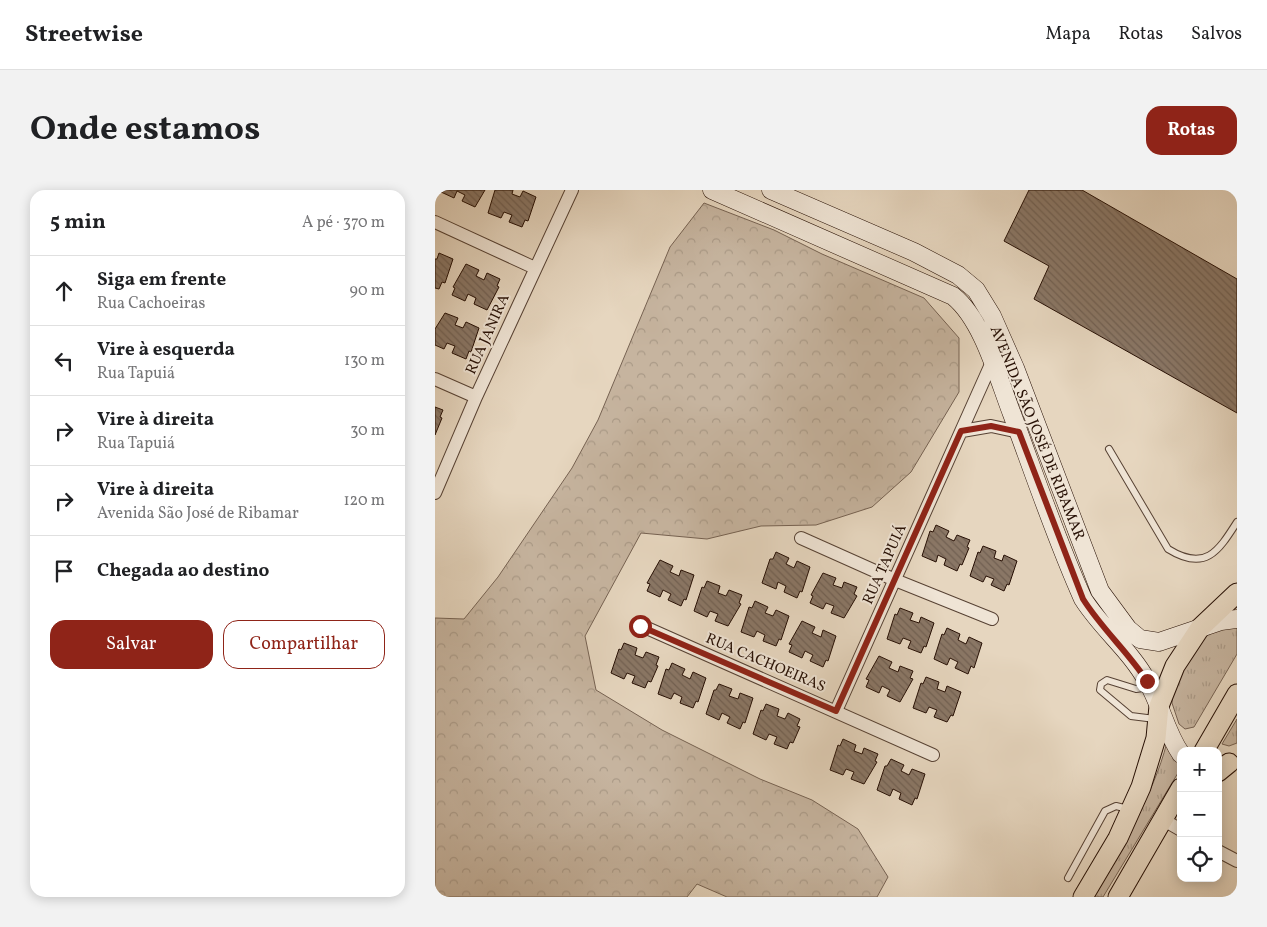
<!DOCTYPE html>
<html lang="pt">
<meta charset="utf-8">
<style>
:root{--surface:#fff;--page:#f2f2f2;--text:#202124;--muted:#757577;--line:#e0e0e0;--accent:#8f2418}
body{margin:0;font-family:Vollkorn,serif;background:var(--page);color:var(--text)}
.controls{position:absolute;right:15px;bottom:15px;display:grid;overflow:hidden;border-radius:10px;box-shadow:0 2px 12px #0003}
.controls button{width:45px;height:45px;display:grid;place-items:center;padding:0;border:0;border-bottom:1px solid var(--line);background:var(--surface);color:var(--text);font:25px sans-serif}
.stop{position:absolute;width:15px;height:15px;margin:-11px;border:4px solid #8f2418;border-radius:50%;background:#fff}
.stop.end{background:#8f2418;border-color:#fff;box-shadow:0 1px 5px #0008}
.list{margin:0;padding:0;list-style:none}
h2{display:flex;justify-content:space-between;align-items:center;height:65px;margin:0;padding:0 20px;font-size:21px}
h2 small{font-size:16px;font-weight:400;color:var(--muted)}
.list li{display:grid;grid-template-columns:32px 1fr auto;gap:15px;align-items:center;box-sizing:border-box;height:70px;padding:0 20px;border-top:1px solid var(--line)}
.list b{display:block;font-size:19px;white-space:nowrap}
.list p{margin:0;font-size:16px;white-space:nowrap;color:var(--muted)}
.list em{font-size:16px;font-style:normal;color:var(--muted)}
.actions{display:flex;gap:10px;padding:15px 20px}
.actions a{flex:1;padding:11px 0;border:1px solid var(--accent);border-radius:15px;text-align:center;font-size:18px;color:var(--accent)}
.actions .main{background:var(--accent);color:#fff}
.icon{flex:none;width:28px;height:28px;fill:none;stroke:currentColor;stroke-width:2;stroke-linecap:round;stroke-linejoin:round}
.map{position:relative;flex:none;width:802px;height:707px;overflow:hidden;border-radius:15px}
header{display:flex;align-items:center;gap:30px;box-sizing:border-box;height:70px;padding:0 25px;background:var(--surface);border-bottom:1px solid var(--line)}
header strong{font-size:24px}
nav{display:flex;gap:28px;margin-inline-start:auto;font-size:18px}
.intro{display:flex;align-items:center;justify-content:space-between;box-sizing:border-box;height:120px;padding:0 30px}
h1{margin:0;font-size:35px}
.button{padding:12px 22px;border-radius:15px;background:var(--accent);color:#fff;font-size:18px;font-weight:700}
main{display:flex;gap:30px;padding:0 30px}
aside{flex:1;background:var(--surface);border-radius:15px;box-shadow:0 2px 12px #0003}
.map>svg:first-child{display:block}
.grass{fill:url(#grass-tufts);stroke:#766252}
.forest{fill:url(#forest-crowns);stroke:#766252}
.building{fill:url(#building-back-hatch);stroke:#271005}
.lines{fill:none;stroke-linecap:round;stroke-linejoin:round}
.lane-casing{stroke:#574234;stroke-width:8}
.street-casing{stroke:#574234;stroke-width:14}
.secondary-casing{stroke:#271005;stroke-width:19}
.primary-casing{stroke:#271005;stroke-width:21}
.lane{stroke:#efe4d5;stroke-width:6}
.street{stroke:#efe4d5;stroke-width:12}
.secondary{stroke:#efe4d5;stroke-width:18}
.primary{stroke:#e6d6bf;stroke-width:19}
.route{stroke:#8f2418;stroke-width:6}
.labels{text-anchor:middle;stroke-width:4;stroke-linejoin:round;paint-order:stroke}
.street-label{font-size:15px;fill:#271005;stroke:#efe4d5}
</style>
<header>
<strong>Streetwise</strong>
<nav><a>Mapa</a><a>Rotas</a><a>Salvos</a></nav>
</header>
<div class="intro"><h1>Onde estamos</h1><a class="button">Rotas</a></div>
<main>
<aside>
<h2>5 min<small>A pé · 370 m</small></h2>
<ul class="list">
<li><svg class="icon" aria-label="ahead" viewBox="0 0 24 24"><path d="M12 20V5M6 11l6-6 6 6"/></svg><div><b>Siga em frente</b><p>Rua Cachoeiras</p></div><em>90 m</em></li>
<li><svg class="icon" aria-label="left" viewBox="0 0 24 24"><path d="M17 20v-9H6M10 6l-5 5 5 5"/></svg><div><b>Vire à esquerda</b><p>Rua Tapuiá</p></div><em>130 m</em></li>
<li><svg class="icon" aria-label="right" viewBox="0 0 24 24"><path d="M7 20v-9h11M14 6l5 5-5 5"/></svg><div><b>Vire à direita</b><p>Rua Tapuiá</p></div><em>30 m</em></li>
<li><svg class="icon" aria-label="right" viewBox="0 0 24 24"><path d="M7 20v-9h11M14 6l5 5-5 5"/></svg><div><b>Vire à direita</b><p>Avenida São José de Ribamar</p></div><em>120 m</em></li>
<li><svg class="icon" aria-label="arrive" viewBox="0 0 24 24"><path d="M6 21V4h12l-3 4 3 4H6"/></svg><div><b>Chegada ao destino</b></div></li>
</ul>
<div class="actions"><a class="main">Salvar</a><a>Compartilhar</a></div>
</aside>
<div class="map">
<svg width="802" height="707" viewBox="0 0 802 707">
<defs>
<pattern id="grass-tufts" width="24" height="20" patternUnits="userSpaceOnUse" patternTransform="scale(1.25)"><rect width="24" height="20" fill="#c6b49f"/><path d="M3 7l-1-3M5 7V3M7 7l1-3M15 17l-1-3M17 17v-4M19 17l1-3" fill="none" stroke="#aa9a87"/></pattern>
<pattern id="forest-crowns" width="20" height="18" patternUnits="userSpaceOnUse" patternTransform="scale(1.25)"><rect width="20" height="18" fill="#c6b49f"/><path d="M2 6a3 3 0 1 1 6 0M12 15a3 3 0 1 1 6 0" fill="none" stroke="#aa9a87"/></pattern>
<pattern id="building-back-hatch" width="6" height="6" patternUnits="userSpaceOnUse" patternTransform="scale(1.25)"><rect width="6" height="6" fill="#8a7766"/><path d="M-1 5l2 2M0 0l6 6M5-1l2 2" fill="none" stroke="#716052"/></pattern>
</defs>
<rect width="100%" height="100%" fill="#e6d6bf"/>
<filter id="stains"><feTurbulence type="fractalNoise" baseFrequency=".004" numOctaves="4"/><feColorMatrix values="0 0 0 0 .2 0 0 0 0 .09 0 0 0 0 .02 0 0 0 .5 -.17"/></filter>
<radialGradient id="worn" r=".72"><stop offset=".6" stop-color="#630" stop-opacity="0"/><stop offset="1" stop-color="#630" stop-opacity=".3"/></radialGradient>
<!-- grass -->
<path class="grass" d="M802 431V464L759 537 750 539 744 534 737 513 738 493 769 443Z
M802 529V553L794 556 787 554Z
M732 552 746 573V578L668 707H655C684 657 718 608 732 552Z"/>
<!-- forest -->
<path class="forest" d="M269 13 339 40 387 64 489 108 524 148V202L476 282 437 317 381 335 326 336 272 349 206 343 150 446 161 500 227 540 325 589 377 610 423 639 453 687 442 707H292L262 694 252 707H0V428L29 429 63 387 137 278 163 230 235 57Z"/>
<!-- building -->
<path class="building" d="M7 0H50L40 17 27 11 30 5 22 1 19 8 6 2Z
M60 0H78L77 4 85 7 88 1 101 7 93 31 90 30 87 37 74 32 77 25 69 22 66 28 53 23Z
M594 0H647L802 89V223L599 109 614 76 569 51Z
M4 63 18 69 10 93 7 92 4 99 0 98V69H2Z
M31 74 44 80 41 86 49 90 52 83 65 89 62 96 64 97 52 120 39 114 41 108 33 104 30 111 17 105 20 98 18 97Z
M10 123 23 128 20 135 28 138 31 132 44 138 36 162 34 161 31 169 17 163 20 156 12 153 9 159 0 155V139Z
M0 217 8 220 5 227 7 228 0 245Z
M501 335 514 341 511 347 519 351 522 345 535 350 532 357 534 358 527 375 525 374 522 381 509 375 511 369 503 365 501 372 487 366 495 341 498 342Z
M548 356 561 361 559 368 567 371 569 365 582 371 574 395 572 394 569 401 556 395 559 389 551 386 548 392 535 386 543 362 545 363Z
M341 362 354 368 351 374 359 378 362 371 375 377 367 402 365 401 362 408 349 402 351 396 343 392 341 399 327 393 335 369H338Z
M225 370 238 376 235 382 244 386 246 380 259 385 251 410 249 409 246 416 233 410 236 404 228 400 225 407 212 401 215 394 212 393Z
M388 383 401 388 398 395 407 398 409 392 422 397 419 404 422 406 409 428 396 423 399 416 391 413 388 419 375 413 378 406 376 405Z
M272 391 285 396 283 403 291 406 294 400 307 405 304 413 306 414 293 436 280 431 283 424 275 421 272 427 259 421 267 397 269 398Z
M320 411 333 417 330 423 338 426 341 420 354 426 346 450 344 449 341 456 328 451 330 445 322 441 319 447 306 442 314 417 317 418Z
M465 418 478 423 475 430 484 433 486 427 499 433 491 457 489 456 486 463 473 458 476 451 468 448 465 454 452 449 460 424 462 425Z
M367 431 380 437 377 443 386 447 388 440 401 446 393 471 391 470 388 477 375 471 378 465 370 461 367 468 354 462 357 455 354 454Z
M512 438 525 444 523 450 531 454 534 447 547 453 539 478 536 476 533 484 520 478 523 472 515 468 512 475 499 469 507 444 509 445Z
M189 453 202 458 200 465 208 468 211 462 224 467 221 475 223 476 216 492 213 491 210 498 197 493 200 486 192 483 189 489 176 483 184 459 186 460Z
M444 466 457 472 454 478 463 482 465 476 478 481 475 488 478 489 465 512 452 506 455 500 447 496 444 503 431 497 434 490 431 489Z
M237 473 250 479 247 485 255 489 258 482 271 488 263 512 261 511 258 518 245 513 247 507 239 503 236 509 223 504 231 479 234 480Z
M491 487 504 492 502 499 510 502 512 496 526 502 518 526 516 525 512 532 499 527 502 520 494 517 491 523 478 518 486 493 488 494Z
M284 494 297 499 294 506 303 509 305 503 318 508 310 533 308 532 305 539 292 533 295 527 287 523 284 530 271 524 279 500H281Z
M331 514 344 519 342 526 350 529 353 523 365 529 362 536 365 537 358 553 355 552 352 559 339 554 342 547 334 544 331 550 318 544 326 520 328 521Z
M408 549 421 555 419 561 427 564 429 558 443 564 440 571 442 572 429 594 416 589 419 582 411 579 408 585 395 580 403 555 405 556Z
M456 569 469 575 466 581 474 585 477 579 490 584 482 609 480 608 477 615 464 609 466 603 458 599 455 606 442 600 450 576H452Z"/>
<g class="lines">
<defs>
<path id="lane" d="M674 259 733 359C770 382 783 362 802 332
M714 497 701 499 672 490 666 494 665 500 696 526 720 529
M633 688 670 621 681 616 693 619"/>
<path id="street" d="M0 32 100 78
M0 189 41 207
M527 241 556 236 584 242
M0 303 41 207 137 0
M366 348 460 390 557 429
M205 435 498 565
M401 521 557 172
M727 629 746 640
M783 661 802 671"/>
<path id="secondary" d="M277 0 518 106C548 130 563 188 577 224 600 286 621 349 648 409 667 439 695 460 712 491 726 514 730 541 746 564
M336 0 479 62 523 85 541 100 557 126 580 178 665 401 693 439 705 449 724 452 786 431 802 429"/>
<path id="primary" d="M769 561 802 504
M783 582 794 573
M648 707 683 648 706 597 721 548 724 516 740 476 765 438 802 403
M683 707 746 598"/>
</defs>
<!-- lane casing -->
<use href="#lane" class="lane-casing"/>
<!-- street casing -->
<use href="#street" class="street-casing"/>
<!-- secondary casing -->
<use href="#secondary" class="secondary-casing"/>
<!-- primary casing -->
<use href="#primary" class="primary-casing"/>
<!-- lane -->
<use href="#lane" class="lane"/>
<!-- street -->
<use href="#street" class="street"/>
<!-- secondary -->
<use href="#secondary" class="secondary"/>
<!-- primary -->
<use href="#primary" class="primary"/>
</g>
<g class="lines">
<!-- route -->
<path class="route" d="M205 436 401 521 526 241 556 236 584 242 648 409C667 439 693 462 712 491"/>
</g>
<g class="labels">
<!-- street labels -->
<g class="street-label">
<text transform="translate(52 144) rotate(-66)" y="5">RUA JANIRA</text>
<text transform="translate(603 243) rotate(68)" y="5">AVENIDA SÃO JOSÉ DE RIBAMAR</text>
<text transform="translate(449 374) rotate(-66)" y="5">RUA TAPUIÁ</text>
<text transform="translate(331 472) rotate(23)" y="5">RUA CACHOEIRAS</text>
</g>
</g>
<rect width="100%" height="100%" filter="url(#stains)"/>
<rect width="100%" height="100%" fill="url(#worn)"/>
</svg>
<div class="controls">
<button>+</button>
<button>−</button>
<button><svg class="icon" aria-label="locate" viewBox="0 0 24 24"><circle cx="12" cy="12" r="6"/><path d="M12 2v4M12 18v4M2 12h4M18 12h4"/></svg></button>
</div>
<div class="stop" style="left:205px;top:436px"></div>
<div class="stop end" style="left:712px;top:491px"></div>
</div>
</main>
